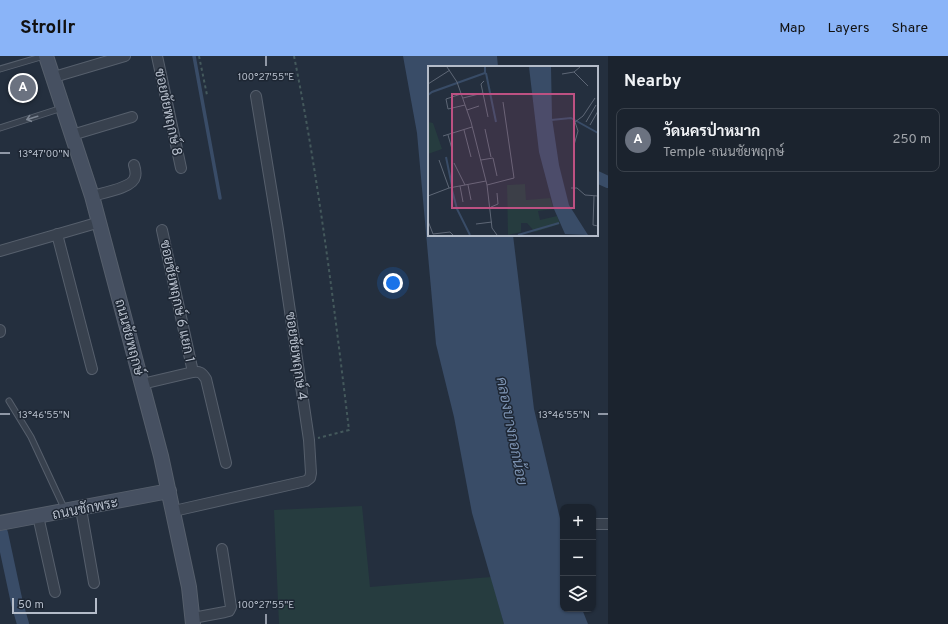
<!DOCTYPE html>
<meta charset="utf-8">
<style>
:root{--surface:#1b232e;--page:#282f3a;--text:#f1f3f6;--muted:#a0a4aa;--line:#39404a;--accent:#8ab4f8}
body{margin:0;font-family:Overpass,Sarabun,sans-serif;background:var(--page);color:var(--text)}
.controls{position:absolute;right:12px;bottom:12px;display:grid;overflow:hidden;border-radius:8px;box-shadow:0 1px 3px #0004}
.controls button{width:36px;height:36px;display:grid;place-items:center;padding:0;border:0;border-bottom:1px solid var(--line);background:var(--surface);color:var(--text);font:20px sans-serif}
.scale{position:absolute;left:12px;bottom:10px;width:85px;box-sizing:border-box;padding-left:4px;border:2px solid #b4bcc9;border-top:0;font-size:11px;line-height:14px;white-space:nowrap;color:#b4bcc9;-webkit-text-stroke:3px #1d2633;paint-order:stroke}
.you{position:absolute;left:393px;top:227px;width:14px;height:14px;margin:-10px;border:3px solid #fff;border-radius:50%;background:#1a73e8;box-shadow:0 0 0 6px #1a73e833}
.badge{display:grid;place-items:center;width:26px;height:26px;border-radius:50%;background:var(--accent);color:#fff;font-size:13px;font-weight:700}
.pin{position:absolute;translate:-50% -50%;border:2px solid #fff;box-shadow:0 1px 4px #0006}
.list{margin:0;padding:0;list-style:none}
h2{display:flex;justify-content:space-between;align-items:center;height:52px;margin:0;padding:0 16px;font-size:17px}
h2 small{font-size:13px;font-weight:400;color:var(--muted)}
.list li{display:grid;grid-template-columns:26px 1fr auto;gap:12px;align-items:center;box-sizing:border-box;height:64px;margin:0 8px 8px;padding:0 8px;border:1px solid var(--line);border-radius:8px}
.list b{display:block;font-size:15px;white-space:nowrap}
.list p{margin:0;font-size:13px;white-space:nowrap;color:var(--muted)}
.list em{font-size:13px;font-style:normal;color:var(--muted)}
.icon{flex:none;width:22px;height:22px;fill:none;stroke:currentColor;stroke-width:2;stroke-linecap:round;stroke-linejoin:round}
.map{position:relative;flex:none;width:608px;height:568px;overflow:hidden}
header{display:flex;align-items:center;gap:24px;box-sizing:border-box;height:56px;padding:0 20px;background:var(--accent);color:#111}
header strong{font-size:19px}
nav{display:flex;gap:22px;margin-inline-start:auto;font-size:14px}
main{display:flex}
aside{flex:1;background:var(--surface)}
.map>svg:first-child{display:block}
.green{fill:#263c3f}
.water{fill:#394c67}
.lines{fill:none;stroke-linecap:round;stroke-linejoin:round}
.stream{stroke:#394c67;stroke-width:3.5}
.canal{stroke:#394c67;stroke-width:12}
.lane-casing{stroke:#565f6c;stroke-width:7}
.street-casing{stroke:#565f6c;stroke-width:12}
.secondary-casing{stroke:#565f6c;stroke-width:16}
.path{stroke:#44595c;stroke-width:2;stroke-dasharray:3 3;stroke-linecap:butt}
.lane{stroke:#38414e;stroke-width:5}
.street{stroke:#38414e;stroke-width:10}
.secondary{stroke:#465061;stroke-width:14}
.oneway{stroke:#7c8592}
.ticks{fill:none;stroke:#b4bcc9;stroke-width:1.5}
.labels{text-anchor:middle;stroke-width:3;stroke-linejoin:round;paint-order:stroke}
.street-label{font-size:14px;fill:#b4bcc9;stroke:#1d2633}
.water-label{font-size:15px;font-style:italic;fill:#7c92b1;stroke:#1d2633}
.inset-river{fill:none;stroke:#394c67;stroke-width:2}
.inset-road{fill:none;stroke:#5e6776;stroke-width:1}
.view{fill:#bd5182;fill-opacity:0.15;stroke:#bd5182;stroke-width:2}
.inset-edge{fill:none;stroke:#b4bcc9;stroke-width:2}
.ticks-label{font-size:10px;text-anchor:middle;fill:#b4bcc9;stroke:#1d2633;stroke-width:3;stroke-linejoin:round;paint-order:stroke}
</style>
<header>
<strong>Strollr</strong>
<nav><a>Map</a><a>Layers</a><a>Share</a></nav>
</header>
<main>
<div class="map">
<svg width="608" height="568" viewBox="0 0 608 568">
<rect width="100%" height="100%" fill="#242f3e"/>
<!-- green -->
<path class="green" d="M362 450 370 531 491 521 504 568H279L274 454Z"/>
<!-- water -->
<path class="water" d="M403 0H497L498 11H429V179H513L534 353 563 475V553H582L588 568H504L472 457 454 361 436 288 417 77Z"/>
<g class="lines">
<!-- stream -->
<path class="stream" d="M194 0 220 142"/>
<!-- canal -->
<path class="canal" d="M597 121 608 126
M2 477 17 547 23 568"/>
<defs>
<path id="lane" d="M0 13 44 0
M0 72 62 52
M9 345 31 381 65 454"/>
<path id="street" d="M157 0 181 112
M54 21 125 0
M72 79 132 61
M92 140C102 137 133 132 135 121 136 118 135 112 134 109
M162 174 193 316
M57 178 92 313
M0 195 100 166
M0 274V276
M142 328 193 316C200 315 202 317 206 323L226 407
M81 453 94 527
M174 455 306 425 310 422 311 417 309 384 278 174 256 40
M38 460 55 536
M593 468H608
M193 562 225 556 229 555 231 551 222 493"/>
<path id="secondary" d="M46 0 92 140 161 400 189 531 193 568
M0 467 169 435"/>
</defs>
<!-- lane casing -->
<use href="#lane" class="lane-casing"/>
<!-- street casing -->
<use href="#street" class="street-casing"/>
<!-- secondary casing -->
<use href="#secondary" class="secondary-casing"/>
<!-- path -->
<path class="path" d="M199 0 207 39
M294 0C319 124 334 249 349 374L318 382"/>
<!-- lane -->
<use href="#lane" class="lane"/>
<!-- street -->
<use href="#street" class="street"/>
<!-- secondary -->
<use href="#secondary" class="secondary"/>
</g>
<!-- one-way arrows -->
<defs><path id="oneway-shaft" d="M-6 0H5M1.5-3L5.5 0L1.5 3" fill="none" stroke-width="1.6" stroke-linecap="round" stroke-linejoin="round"/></defs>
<use class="oneway" href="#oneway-shaft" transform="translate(32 62) rotate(163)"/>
<!-- ticks -->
<path class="ticks" d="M266 0V10M0 97H10M0 358H10M598 358H608M266 558V568"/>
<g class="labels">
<!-- street labels -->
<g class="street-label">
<text transform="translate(169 56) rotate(78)" y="5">ซอยชัยพฤกษ์ 8</text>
<text transform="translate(178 245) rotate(78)" y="5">ซอยชัยพฤกษ์ 6 แยก 1</text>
<text transform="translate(130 281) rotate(75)" y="5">ถนนชัยพฤกษ์</text>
<text transform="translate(297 300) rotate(82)" y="5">ซอยชัยพฤกษ์ 4</text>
<text transform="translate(85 452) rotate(-11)" y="5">ถนนชักพระ</text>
</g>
<!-- water labels -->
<g class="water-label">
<text transform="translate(512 375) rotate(79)" y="5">คลองบางกอกน้อย</text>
</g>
</g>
<!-- overview -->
<g transform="translate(428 10)">
<rect width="170" height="170" fill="#242f3e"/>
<path d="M0 56 5 57 14 83 0 88ZM97 118 98 134 122 132 126 143 110 145 112 154 129 150 132 158 107 166 99 157H93V166L80 169 79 119Z" fill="#263c3f"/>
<path d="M101 1H123L124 52 131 99 141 139 160 169 137 168 126 143 111 86Z" fill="#394c67"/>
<path class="inset-river" d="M58 7 68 56M0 29 4 26 57 7V1M123 54 143 52 170 67M18 91 24 120M24 124 29 143 42 169M90 169 131 157"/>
<path class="inset-road" d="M19 1 29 16 43 56 59 119 64 162 69 169M152 1 146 6 160 20M134 8 146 6M56 15 53 18 60 51M0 18 22 4M33 28 18 33 20 43 37 39M35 32 55 27M39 44 51 40M158 56 168 39M162 59 170 45M57 63 63 91M36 64 43 91M20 69 24 83M15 70 44 61M146 79 150 65 147 56 155 50 167 32M11 94 21 122M53 94 65 92 69 110M26 97 37 119M40 119 43 134M59 119 86 112 75 36M32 120 35 136M143 122H149L157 129 170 130M0 130 21 122 58 115M166 130 165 159 170 160M63 141 70 138 69 127M0 155 5 168 22 166 25 169M48 158 64 156"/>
<path class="view" d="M24 28H146V142H24Z"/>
<rect width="170" height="170" class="inset-edge"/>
</g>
<g class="ticks-label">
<text x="266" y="24">100°27'55"E</text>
<text x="44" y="101">13°47'00"N</text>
<text x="44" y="362">13°46'55"N</text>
<text x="564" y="362">13°46'55"N</text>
<text x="266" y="552">100°27'55"E</text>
</g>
</svg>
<div class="controls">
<button>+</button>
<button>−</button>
<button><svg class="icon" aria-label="layers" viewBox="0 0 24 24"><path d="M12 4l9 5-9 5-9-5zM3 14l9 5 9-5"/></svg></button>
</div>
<div class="scale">50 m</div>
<div class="you"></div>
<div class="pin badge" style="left:23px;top:32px;background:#6b7280">A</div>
</div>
<aside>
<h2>Nearby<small></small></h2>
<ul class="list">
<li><span class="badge" style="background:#6b7280">A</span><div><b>วัดนครป่าหมาก</b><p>Temple · ถนนชัยพฤกษ์</p></div><em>250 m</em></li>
</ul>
</aside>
</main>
